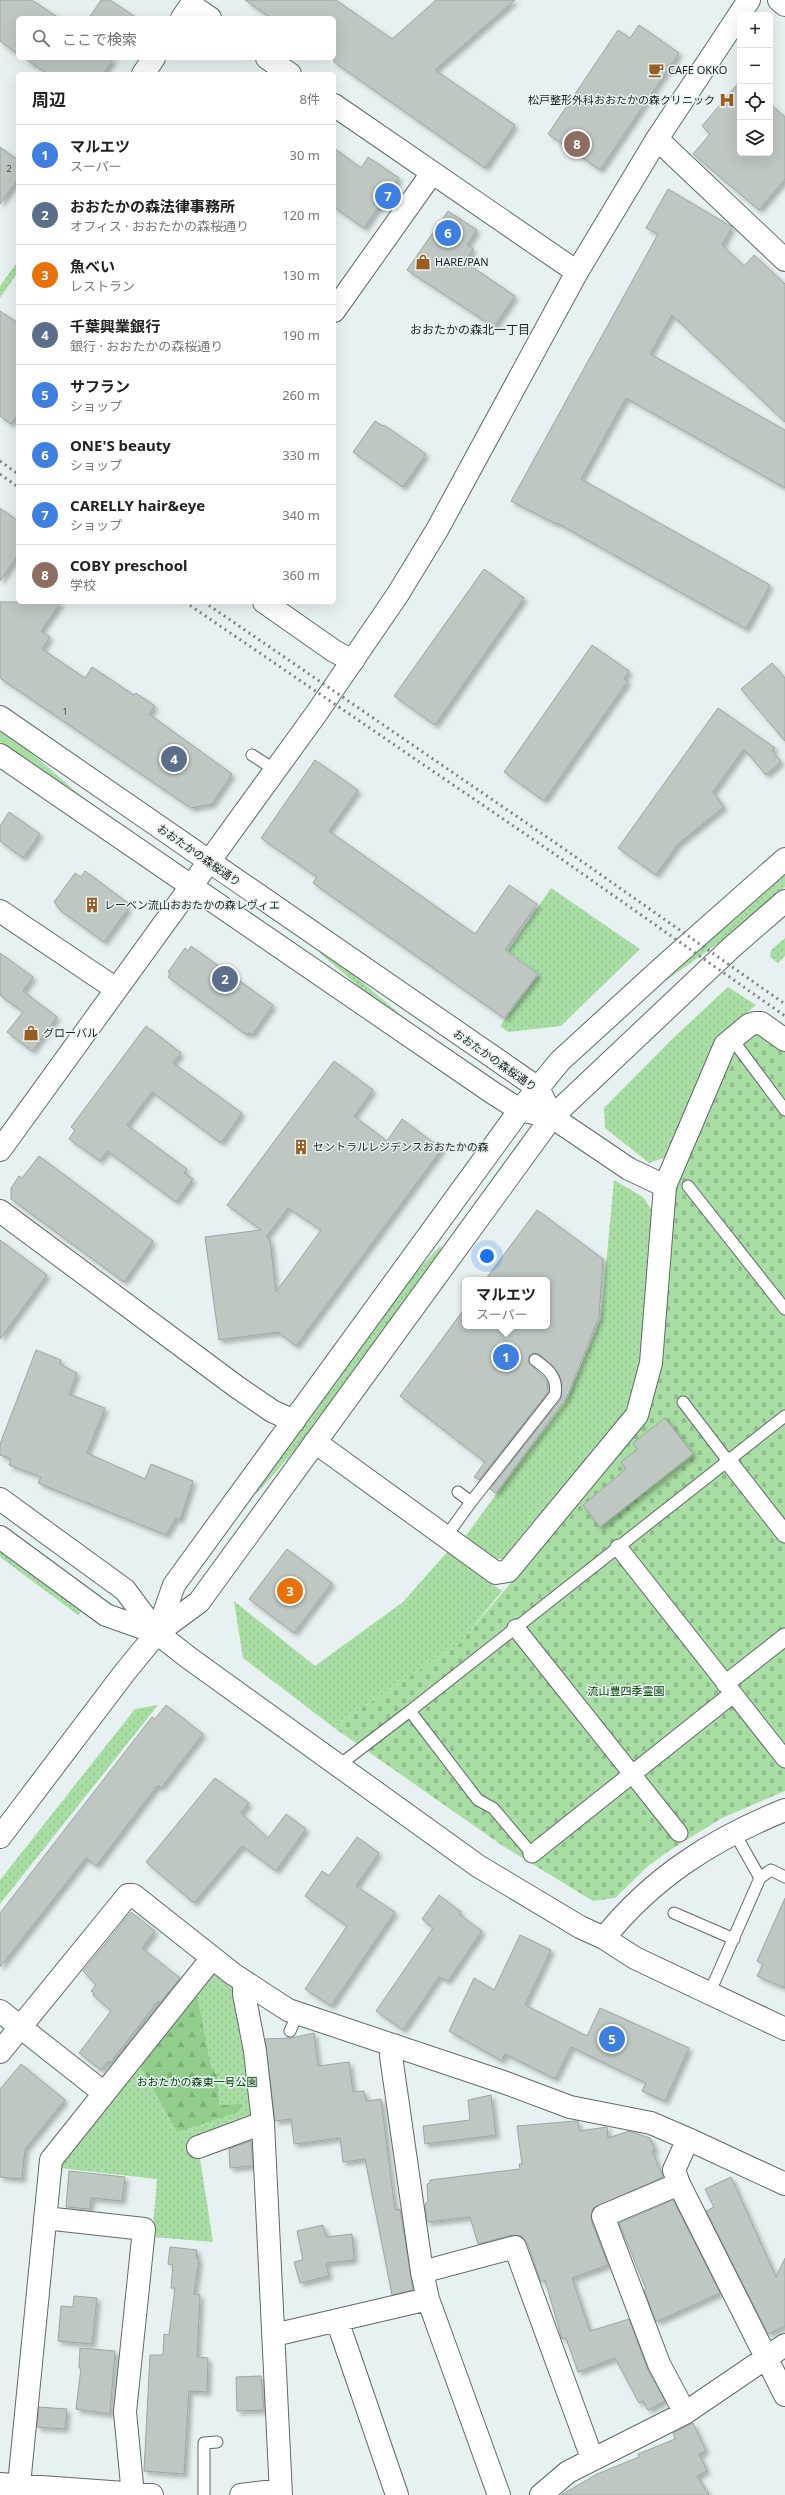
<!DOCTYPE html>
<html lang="ja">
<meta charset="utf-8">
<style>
:root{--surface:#fff;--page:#f2f2f2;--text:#222;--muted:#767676;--line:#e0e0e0;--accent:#995e1f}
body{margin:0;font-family:"Noto Sans","Noto Sans JP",sans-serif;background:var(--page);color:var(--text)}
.controls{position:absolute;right:12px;top:12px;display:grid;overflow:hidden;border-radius:6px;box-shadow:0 4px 16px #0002}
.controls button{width:36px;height:36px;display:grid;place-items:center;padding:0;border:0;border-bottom:1px solid var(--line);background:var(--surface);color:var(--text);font:20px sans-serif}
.you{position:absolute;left:487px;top:1256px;width:14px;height:14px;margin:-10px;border:3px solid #fff;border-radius:50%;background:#1a73e8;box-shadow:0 0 0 6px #1a73e833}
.badge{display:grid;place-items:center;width:26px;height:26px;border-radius:50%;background:var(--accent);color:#fff;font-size:13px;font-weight:700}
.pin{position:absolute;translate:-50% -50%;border:2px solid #fff;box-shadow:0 1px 4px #0006}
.popup{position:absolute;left:462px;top:1277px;width:88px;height:52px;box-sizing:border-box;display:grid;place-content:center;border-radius:6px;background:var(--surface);filter:drop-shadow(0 1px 3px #0005);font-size:13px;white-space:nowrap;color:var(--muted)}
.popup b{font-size:15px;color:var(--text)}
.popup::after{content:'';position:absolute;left:50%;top:100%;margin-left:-8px;border:8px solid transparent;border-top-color:var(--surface)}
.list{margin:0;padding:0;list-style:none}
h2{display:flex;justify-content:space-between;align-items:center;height:52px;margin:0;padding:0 16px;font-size:17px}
h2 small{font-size:13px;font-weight:400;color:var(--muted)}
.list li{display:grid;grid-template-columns:26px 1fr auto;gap:12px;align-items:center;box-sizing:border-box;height:60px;padding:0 16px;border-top:1px solid var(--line)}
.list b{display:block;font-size:15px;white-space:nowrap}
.list p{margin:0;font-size:13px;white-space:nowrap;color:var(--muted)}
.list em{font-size:13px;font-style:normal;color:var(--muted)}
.icon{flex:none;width:22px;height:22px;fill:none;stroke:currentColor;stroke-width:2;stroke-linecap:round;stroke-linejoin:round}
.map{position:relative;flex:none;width:785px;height:2495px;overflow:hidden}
.search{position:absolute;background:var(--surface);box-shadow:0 4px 16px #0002;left:16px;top:16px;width:320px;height:44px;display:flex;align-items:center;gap:10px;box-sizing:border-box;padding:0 14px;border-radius:6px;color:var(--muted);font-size:15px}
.panel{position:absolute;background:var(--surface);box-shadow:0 4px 16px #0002;left:16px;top:72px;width:320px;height:532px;border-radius:6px}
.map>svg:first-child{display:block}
.grass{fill:url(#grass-dots)}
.forest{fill:url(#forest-firs)}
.cemetery{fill:url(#cemetery-stones)}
.garden{fill:#a8dea3}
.building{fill:#bfc7c3;stroke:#9ea6a3;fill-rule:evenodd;filter:url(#shadow)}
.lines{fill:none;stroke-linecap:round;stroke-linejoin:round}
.service-casing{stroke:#616969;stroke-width:13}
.pedestrian-casing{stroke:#616969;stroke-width:19}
.minor-casing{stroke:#616969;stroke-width:24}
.tertiary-casing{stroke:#616969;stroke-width:24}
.primary-casing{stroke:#616969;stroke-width:24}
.service{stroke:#fff;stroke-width:11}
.pedestrian{stroke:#fff;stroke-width:17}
.minor{stroke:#fff;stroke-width:22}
.tertiary{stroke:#fff;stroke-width:22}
.primary{stroke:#fff;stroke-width:22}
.rail{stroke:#7f8585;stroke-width:3;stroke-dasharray:2 4;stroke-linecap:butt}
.labels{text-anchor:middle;stroke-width:3;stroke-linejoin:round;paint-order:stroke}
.number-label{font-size:9px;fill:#464a4a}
.poi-label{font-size:11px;fill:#1e2121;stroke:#e8f1f1;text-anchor:start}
.street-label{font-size:11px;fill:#1e2121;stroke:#e8f1f1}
.park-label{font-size:11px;fill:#004100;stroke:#e8f1f1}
.neighbourhood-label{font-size:12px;fill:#1e2121;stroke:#e8f1f1}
</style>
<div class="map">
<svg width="785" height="2495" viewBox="0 0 785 2495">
<defs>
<pattern id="grass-dots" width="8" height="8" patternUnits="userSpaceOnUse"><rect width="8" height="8" fill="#a8dea3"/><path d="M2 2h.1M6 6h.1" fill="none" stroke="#90be8c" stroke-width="1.8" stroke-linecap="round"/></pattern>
<pattern id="forest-firs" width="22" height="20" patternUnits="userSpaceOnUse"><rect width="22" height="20" fill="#91cd8b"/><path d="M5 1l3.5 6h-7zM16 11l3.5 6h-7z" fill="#7db078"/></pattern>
<pattern id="cemetery-stones" width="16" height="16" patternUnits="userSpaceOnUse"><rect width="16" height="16" fill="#a8dea3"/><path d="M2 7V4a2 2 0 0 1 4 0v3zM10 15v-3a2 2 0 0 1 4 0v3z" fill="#90be8c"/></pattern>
<filter id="shadow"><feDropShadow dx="3.5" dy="3.5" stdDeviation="2" flood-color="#0004"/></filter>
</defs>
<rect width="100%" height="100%" fill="#e8f1f1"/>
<!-- grass -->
<path class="grass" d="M18 261V272L0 298V286Z
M785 872V887L721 941 667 980 664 977Z
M551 888 640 949 561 1026 508 1032 500 1026 539 974 508 951Z
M785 938V956L778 963 770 957 771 950Z
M321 951 347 969 409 1022 366 993 320 953Z
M728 987 756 1005 719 1037 666 1157 649 1163 605 1128 604 1108 671 1040Z
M614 1180 643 1197 654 1213 644 1363 629 1406 619 1422 531 1524 505 1558 492 1560 464 1538 568 1397 601 1318Z
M440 1246 442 1248 313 1430 257 1493 254 1491 394 1295Z
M0 1551 82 1611 78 1615 0 1557Z
M448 1551 502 1591 460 1643 333 1727 243 1658 234 1601 315 1666 403 1602Z
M158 1705 0 1904V1880L135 1709Z
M219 1974 232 1986 250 2051 257 2113 199 2152 213 2242 152 2237 157 2179 59 2168 62 2161 208 1976Z"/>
<!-- forest -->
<path class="forest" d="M196 1991 211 2067 217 2076 219 2105 242 2104V2108L238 2112 177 2132 139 2063Z"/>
<!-- cemetery -->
<path class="cemetery" d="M761 1031 785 1048V1791L722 1818 670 1850 647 1867 615 1898 593 1901 503 1846 333 1727 460 1643 594 1484 630 1438 650 1409 662 1360 674 1201 680 1175 734 1047 751 1033Z"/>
<!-- garden -->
<path class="garden" d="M0 730 19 742 81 796 157 850 0 742Z"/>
<!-- building -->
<path class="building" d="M0 0H32L59 18H18V54L0 41Z
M101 0H110L137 18H89Z
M245 0H336L392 39 436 0H515L435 70 515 125 485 168 334 62V18H271Z
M639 25 679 53 600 170 548 134 618 30 630 38Z
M24 58H114L103 74H48Z
M740 81V153H770V104L785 117V179L759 210 693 154 710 134 702 126Z
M0 147 18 160V179L0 204Z
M334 148 361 168 368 157 399 178 364 228 334 207Z
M668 189 732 227 722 245 744 266 754 255 785 284V422L672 315 650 354 785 430V488L626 398 581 479 770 585 746 629 557 523 556 524 511 501 658 234 646 228Z
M448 211 477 230 467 245 473 249 465 262 515 296 494 327 407 270Z
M0 311 18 323V414L11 424 0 416Z
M375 421 383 426 384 425 426 454 403 487 353 452Z
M0 508 18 521V555L0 581Z
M484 569 524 598 435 725 394 696Z
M0 602H61L41 631 50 637 42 649 85 678 92 667 134 695 136 693 155 706 149 714 232 774 212 804 191 808 0 678Z
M592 645 629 671 624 679 628 681 544 801 504 772Z
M772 663 785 678V741L741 689Z
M718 708 775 748 772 751 781 762 766 775 744 749 713 792 724 807 678 844 656 875 618 848Z
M315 760 358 790 329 831 475 934 509 885 537 904 505 950 538 974 504 1018 313 883 317 877 261 838Z
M9 812 40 834 23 858 0 841V826Z
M85 871 128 903 125 907 128 909 104 942 60 910 54 902 75 873 81 877Z
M191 946 273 1005 252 1035 249 1033 247 1035 168 977 170 974 168 972 185 948 188 951Z
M0 953 33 977 23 991 57 1017 32 1051 7 1032 23 1012 0 995Z
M146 1026 181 1053 173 1063 242 1113 221 1143 152 1092 127 1125 187 1169 184 1173 193 1179 176 1202 107 1151 100 1161 69 1139 75 1130 71 1127Z
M334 1061 373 1090 354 1116 387 1141 402 1119 442 1149 296 1346 278 1332 219 1340 205 1237 261 1230 227 1205ZM288 1208 321 1230 276 1292 270 1240 266 1237Z
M39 1156 153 1241 124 1282 11 1199V1188L19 1176 22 1178Z
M537 1210 603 1259 599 1317 567 1397 496 1493 490 1489 561 1399 562 1381 553 1366 539 1354 533 1353 529 1356V1363L547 1381 548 1392 479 1480 474 1477 485 1462 400 1396 465 1308V1326H547V1280H485Z
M0 1240 47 1275 0 1339Z
M36 1350 61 1360 60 1364 77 1373 69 1394 105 1408 87 1453 145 1479 151 1464 193 1481 180 1520 176 1518 166 1535 38 1483 41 1477 9 1465 11 1459 0 1455V1444Z
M665 1418 693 1454 600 1527 583 1505 626 1469 621 1462 638 1449 633 1443Z
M287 1549 332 1583 294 1633 249 1599Z
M166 1705 203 1734 161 1788 158 1785 96 1866 86 1858 0 1967V1913L152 1717 155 1719Z
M215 1778 249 1803 241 1813 268 1838 286 1814 306 1829 276 1871 242 1846 194 1903 146 1862Z
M357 1837 379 1853 356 1886 395 1912 331 2006 305 1989 347 1926 305 1896 322 1871 329 1876Z
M439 1895 461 1912 459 1914 482 1931 448 1981 439 1977 403 2030 376 2011 433 1928 422 1919Z
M785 1898V1988L757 1976 763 1964 757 1961Z
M131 1912 155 1931 142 1948 180 1978 160 2003 158 2001 110 2063 108 2061 101 2070 79 2053 111 2011 93 1995 94 1993 91 1991 96 1985 83 1971Z
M520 1935 551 1950 525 2005 587 2036 600 2008 689 2048 665 2101 642 2091 646 2083 571 2047 555 2079 505 2054 502 2061 449 2031 474 1978 494 1990Z
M314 2033 318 2066 349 2062 353 2092 364 2091 366 2101 381 2099 395 2210 400 2209 413 2290 392 2295 365 2159 343 2162 340 2138 294 2144 291 2119 275 2121 265 2039 291 2038Z
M21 2064 65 2100 25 2149 22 2179 0 2177V2089Z
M491 2095 496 2135 425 2144 423 2126 470 2120 468 2100Z
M575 2121H578L579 2131 607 2127 608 2138 629 2131 650 2138 655 2150 652 2151 663 2177 593 2208 591 2220 608 2265 572 2278 590 2331 629 2319 647 2368 665 2401 648 2410 643 2401 639 2403 615 2358 578 2372 566 2338 562 2339 545 2280 541 2282 528 2245 522 2236 512 2235 478 2244 470 2217 427 2222 425 2204 428 2201 427 2184 430 2183V2180L520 2169 519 2164H522L517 2126Z
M251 2141 253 2166 230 2168 229 2149Z
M69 2171 125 2177 122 2201 91 2198 90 2209 66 2207Z
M731 2177 776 2277 785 2258V2326L768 2334 706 2211 714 2207 705 2189Z
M673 2200 720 2293 656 2322 644 2290 646 2289 619 2223Z
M323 2225 326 2237 352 2234 354 2260 326 2263 329 2276 300 2283 294 2262 303 2260 297 2231Z
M170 2247 197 2250 196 2258 199 2259 194 2294 200 2295 197 2357 208 2358 207 2392 189 2391 184 2474 144 2471 150 2355H163L164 2334 169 2335 175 2288H171L173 2265 168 2264Z
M74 2296 97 2298 92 2344 58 2341 61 2306 73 2307Z
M80 2348 115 2351 110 2414 76 2409 81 2368H79Z
M261 2376 264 2410 237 2411 236 2377Z
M39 2407 67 2409 65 2429 37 2427Z
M693 2423 706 2451 699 2454 707 2471 697 2476 709 2495H561L597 2474 639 2457 638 2454 675 2439 673 2433Z"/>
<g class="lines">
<defs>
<path id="service" d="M252 755 275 770
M732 1039 785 1110
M688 1186 785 1309
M683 1402 728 1461
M471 1502 555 1395C558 1377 549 1370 535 1360
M445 1538 471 1502 458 1492
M338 1766 410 1711
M532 1854 493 1808 478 1800 410 1711 785 1416
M760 1878 771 1870 785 1877
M674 1913 734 1939
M709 1994 760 1878 734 1832
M290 2031 298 2013
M204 2495V2443L217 2442"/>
<path id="pedestrian" d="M728 1461 785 1534
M619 1548 785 1759
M516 1628 679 1833
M725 1684 785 1637
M532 1854 733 1694"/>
<path id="minor" d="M182 18 191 5 210 18
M267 58 290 74
M143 74 154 58
M334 105 577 272
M657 139 785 260
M334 311 432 173
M264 602 334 651 353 661
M0 911 116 989
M0 1211 237 1387 272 1411 294 1421
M315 1442 496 1573 508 1571 637 1415 651 1363 665 1186 725 1045 749 1025 755 1023H761L785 1040
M244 1982V1994L255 2051 263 2123 281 2495
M0 2011 104 2093
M394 2045 391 2056 422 2272
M0 2052 110 1917 128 1895H133L233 1974 288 2010 506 2083 570 2107 651 2123 688 2139
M198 2147 263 2123
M679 2184 603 2216 659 2364 685 2413
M785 2184 688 2139 674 2170 679 2184 785 2395
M45 2218 144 2229 125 2412 133 2495
M337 2320 397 2495
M274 2335 428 2299
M0 2484 152 2495
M18 2495 51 2160 212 1958
M241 2495 280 2490
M499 2495 428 2299 422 2272 515 2247 592 2458
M541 2495 568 2472 685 2413 785 2345"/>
<path id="tertiary" d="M0 717 538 1088 545 1102
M0 755 493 1093 520 1110 552 1117 629 1169 665 1186
M0 1150 316 714 398 594 437 530 577 272 657 139 749 0
M0 1499 125 1590 157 1633 189 1658 478 1866 580 1927 604 1938 635 1958 785 2029
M0 1537 106 1615 157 1633
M157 1633 174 1585 520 1110 560 1061 665 965 785 859
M0 1837 125 1672 157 1633 199 1602 552 1117 732 947 785 901
M604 1938C653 1877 713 1839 785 1810"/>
<path id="primary" d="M779 0 785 5"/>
</defs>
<!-- service casing -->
<use href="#service" class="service-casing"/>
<!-- pedestrian casing -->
<use href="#pedestrian" class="pedestrian-casing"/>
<!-- minor casing -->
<use href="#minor" class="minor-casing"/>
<!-- tertiary casing -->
<use href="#tertiary" class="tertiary-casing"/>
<!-- primary casing -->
<use href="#primary" class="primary-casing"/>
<!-- service -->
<use href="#service" class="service"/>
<!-- pedestrian -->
<use href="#pedestrian" class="pedestrian"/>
<!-- minor -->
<use href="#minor" class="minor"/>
<!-- tertiary -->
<use href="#tertiary" class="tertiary"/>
<!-- primary -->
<use href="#primary" class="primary"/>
<!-- rail -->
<path class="rail" d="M0 461 18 474
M0 474 18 487
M185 602 553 853 785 1016
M204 602 560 846 785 1004"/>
</g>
<!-- icons -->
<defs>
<symbol id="cafe-bare" viewBox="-9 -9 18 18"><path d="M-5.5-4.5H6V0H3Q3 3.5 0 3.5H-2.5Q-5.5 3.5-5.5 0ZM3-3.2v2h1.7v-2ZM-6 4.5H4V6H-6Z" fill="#995e1f" stroke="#e8f1f1" stroke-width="2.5" paint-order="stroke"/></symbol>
<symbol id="hospital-bare" viewBox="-9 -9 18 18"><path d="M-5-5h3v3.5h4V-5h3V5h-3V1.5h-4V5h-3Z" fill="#995e1f" stroke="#e8f1f1" stroke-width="2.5" paint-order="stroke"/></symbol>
<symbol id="shop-bare" viewBox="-9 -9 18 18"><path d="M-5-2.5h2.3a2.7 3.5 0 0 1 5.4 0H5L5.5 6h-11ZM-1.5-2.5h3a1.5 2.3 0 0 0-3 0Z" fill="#995e1f" stroke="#e8f1f1" stroke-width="2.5" paint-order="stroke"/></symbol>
<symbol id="building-bare" viewBox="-9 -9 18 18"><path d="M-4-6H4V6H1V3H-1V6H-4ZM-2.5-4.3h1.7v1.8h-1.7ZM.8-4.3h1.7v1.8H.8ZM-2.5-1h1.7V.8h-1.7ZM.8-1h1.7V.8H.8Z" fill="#995e1f" stroke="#e8f1f1" stroke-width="2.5" paint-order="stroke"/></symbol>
</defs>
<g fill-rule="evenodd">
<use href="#cafe-bare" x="645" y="59" width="22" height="22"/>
<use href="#hospital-bare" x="716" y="89" width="22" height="22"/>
<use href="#shop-bare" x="412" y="251" width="22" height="22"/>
<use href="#building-bare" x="81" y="894" width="22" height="22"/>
<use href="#shop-bare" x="20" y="1022" width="22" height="22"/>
<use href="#building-bare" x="290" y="1136" width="22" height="22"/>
</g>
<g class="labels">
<!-- number labels -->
<g class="number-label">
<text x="9" y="172">2</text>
<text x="65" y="715">1</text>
</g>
<!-- poi labels -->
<g class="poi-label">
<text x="668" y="74">CAFE OKKO</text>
<text x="715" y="104" text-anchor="end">松戸整形外科おおたかの森クリニック</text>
<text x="435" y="266">HARE/PAN</text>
<text x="104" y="909">レーベン流山おおたかの森レヴィエ</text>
<text x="43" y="1037">グローバル</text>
<text x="313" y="1151">セントラルレジデンスおおたかの森</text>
</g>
<!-- street labels -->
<g class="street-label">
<text transform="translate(199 855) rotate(35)" y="4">おおたかの森桜通り</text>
<text transform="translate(495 1060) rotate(35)" y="4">おおたかの森桜通り</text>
</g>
<!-- park labels -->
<g class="park-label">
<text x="626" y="1695">流山豊四季霊園</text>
<text x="197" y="2086">おおたかの森東一号公園</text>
</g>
<!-- neighbourhood labels -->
<g class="neighbourhood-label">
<text x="470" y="334">おおたかの森北一丁目</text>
</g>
</g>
</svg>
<div class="controls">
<button>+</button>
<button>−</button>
<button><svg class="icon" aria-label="locate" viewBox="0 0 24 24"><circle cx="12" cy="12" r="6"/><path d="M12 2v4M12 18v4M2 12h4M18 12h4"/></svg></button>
<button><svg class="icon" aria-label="layers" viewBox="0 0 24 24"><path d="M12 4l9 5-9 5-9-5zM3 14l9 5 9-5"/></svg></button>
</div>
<div class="you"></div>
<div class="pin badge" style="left:506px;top:1357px;background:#3f7fe0">1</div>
<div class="popup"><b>マルエツ</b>スーパー</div>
<div class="pin badge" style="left:225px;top:979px;background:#5c6f8a">2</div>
<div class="pin badge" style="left:290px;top:1591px;background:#e8710a">3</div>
<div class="pin badge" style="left:174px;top:759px;background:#5c6f8a">4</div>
<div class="pin badge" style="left:612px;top:2039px;background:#3f7fe0">5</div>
<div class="pin badge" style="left:448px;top:233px;background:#3f7fe0">6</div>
<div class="pin badge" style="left:388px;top:196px;background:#3f7fe0">7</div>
<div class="pin badge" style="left:577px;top:144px;background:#8d6e63">8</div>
<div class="search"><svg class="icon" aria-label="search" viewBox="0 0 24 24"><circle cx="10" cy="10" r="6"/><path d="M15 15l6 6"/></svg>ここで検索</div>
<section class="panel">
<h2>周辺<small>8件</small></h2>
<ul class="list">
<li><span class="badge" style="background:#3f7fe0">1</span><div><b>マルエツ</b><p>スーパー</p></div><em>30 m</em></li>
<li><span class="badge" style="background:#5c6f8a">2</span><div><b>おおたかの森法律事務所</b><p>オフィス · おおたかの森桜通り</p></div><em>120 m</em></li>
<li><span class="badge" style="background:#e8710a">3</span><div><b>魚べい</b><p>レストラン</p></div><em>130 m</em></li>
<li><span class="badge" style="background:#5c6f8a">4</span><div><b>千葉興業銀行</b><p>銀行 · おおたかの森桜通り</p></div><em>190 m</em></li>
<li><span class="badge" style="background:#3f7fe0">5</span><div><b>サフラン</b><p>ショップ</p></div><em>260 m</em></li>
<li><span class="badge" style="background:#3f7fe0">6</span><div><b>ONE'S beauty</b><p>ショップ</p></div><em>330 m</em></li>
<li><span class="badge" style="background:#3f7fe0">7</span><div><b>CARELLY hair&amp;eye</b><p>ショップ</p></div><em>340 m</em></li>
<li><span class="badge" style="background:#8d6e63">8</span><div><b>COBY preschool</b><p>学校</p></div><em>360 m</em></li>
</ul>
</section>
</div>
